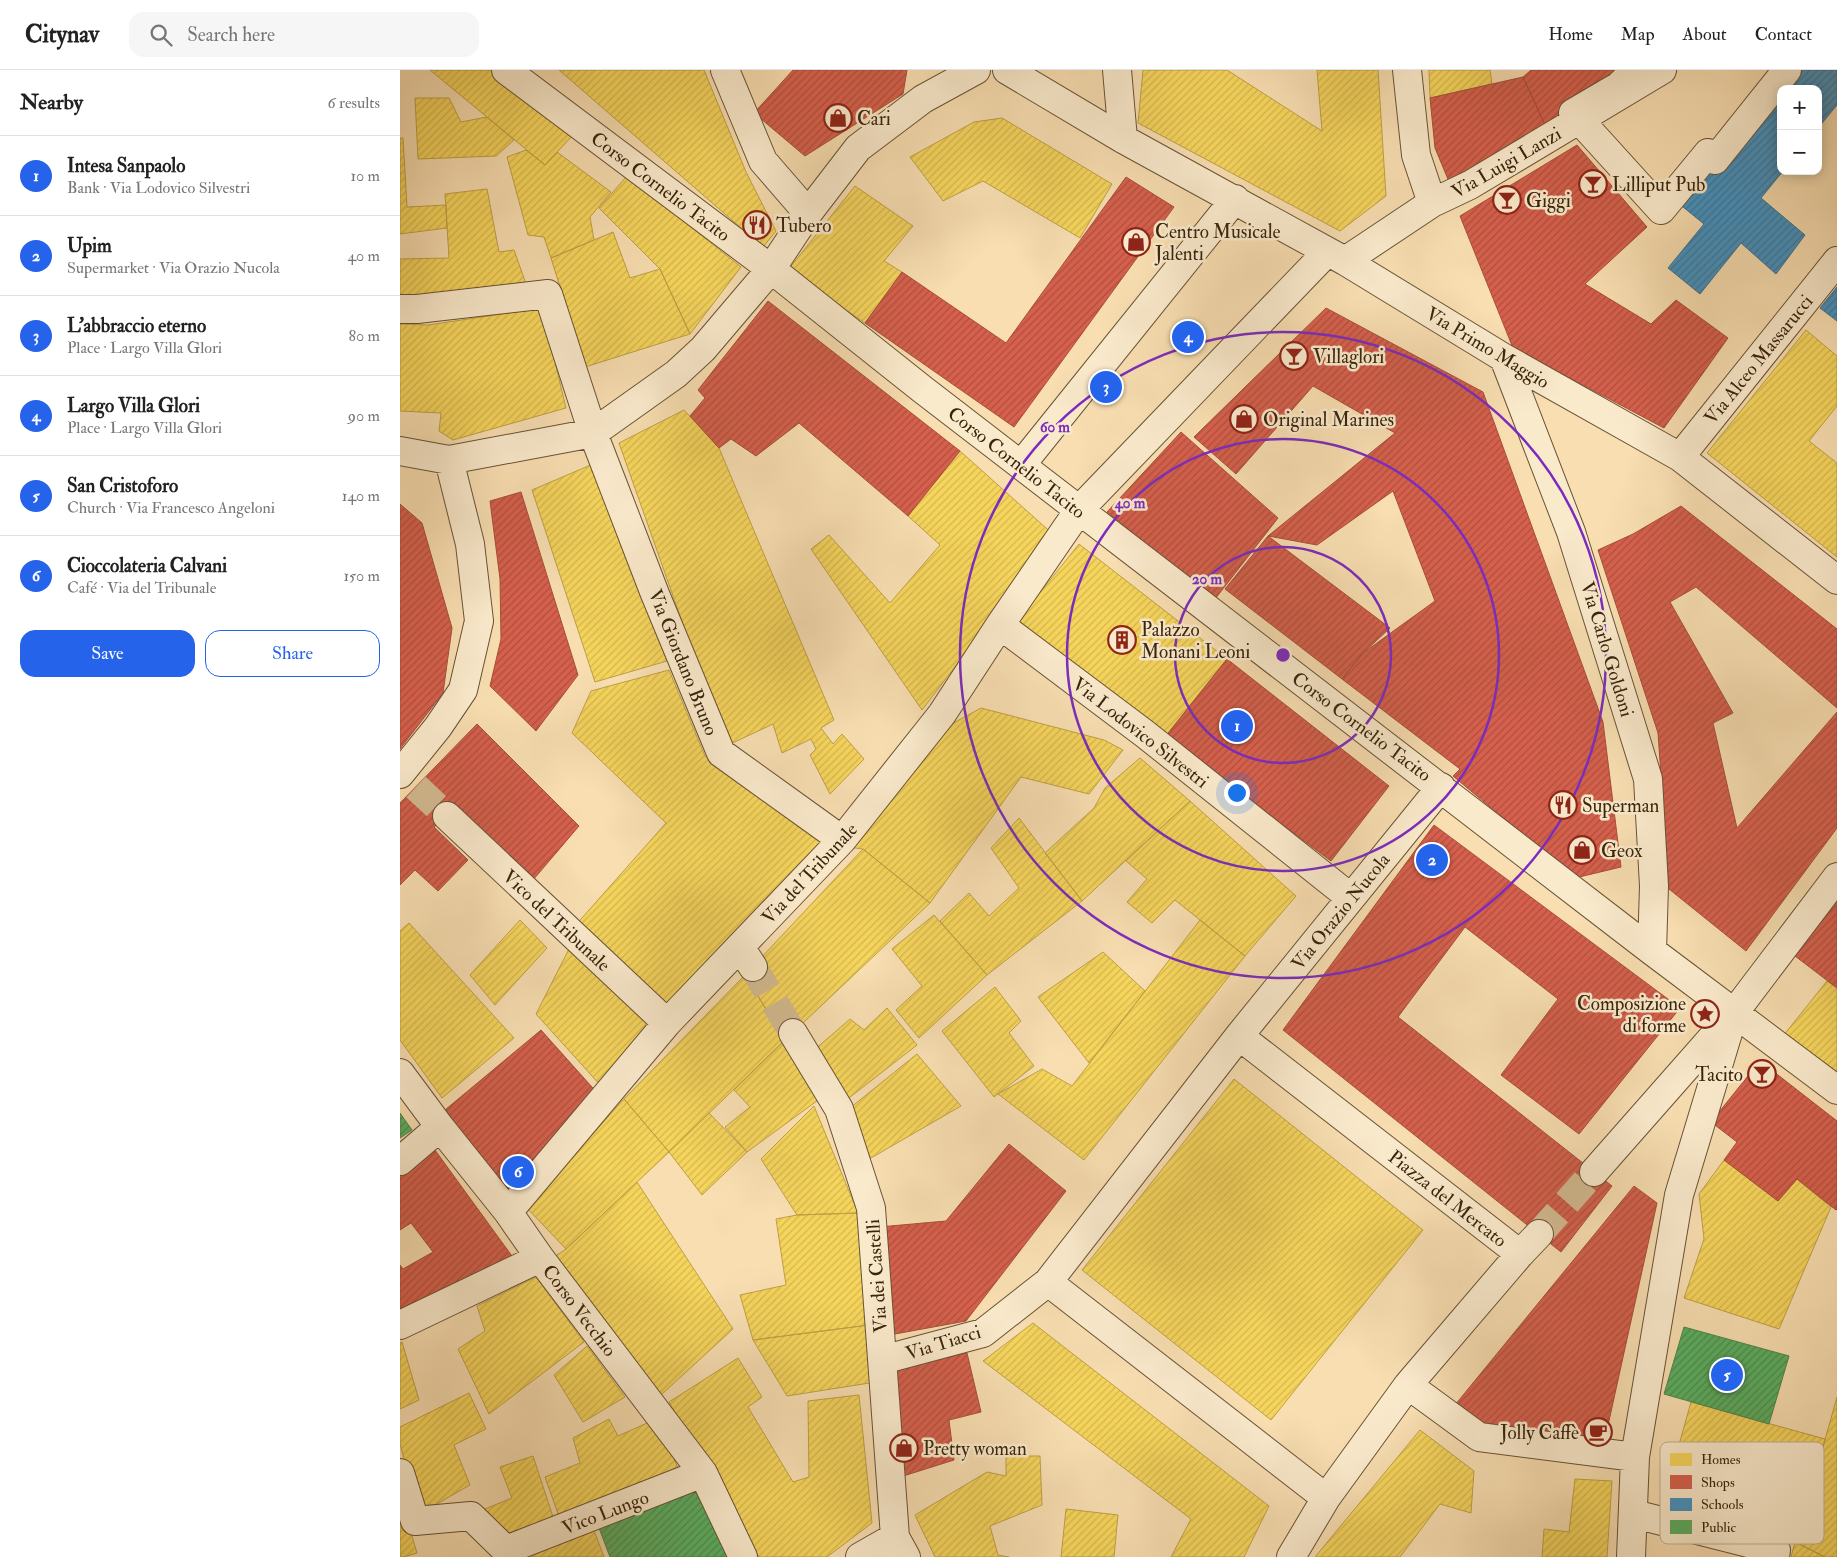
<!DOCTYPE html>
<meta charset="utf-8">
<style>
:root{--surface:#fff;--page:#f6f6f6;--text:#222;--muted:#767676;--line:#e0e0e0;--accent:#2563eb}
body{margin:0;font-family:"IM FELL Double Pica",serif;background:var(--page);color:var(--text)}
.controls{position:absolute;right:15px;top:15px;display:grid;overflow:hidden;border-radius:10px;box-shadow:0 2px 12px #0003}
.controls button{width:45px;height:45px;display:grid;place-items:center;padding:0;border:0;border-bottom:1px solid var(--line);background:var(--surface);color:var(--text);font:25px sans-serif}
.you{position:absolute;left:836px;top:722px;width:18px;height:18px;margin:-12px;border:4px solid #fff;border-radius:50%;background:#1a73e8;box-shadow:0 0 0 8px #1a73e833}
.badge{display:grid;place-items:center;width:32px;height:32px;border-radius:50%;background:var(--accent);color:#fff;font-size:16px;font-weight:700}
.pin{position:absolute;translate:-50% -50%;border:2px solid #fff;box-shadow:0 1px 5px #0006}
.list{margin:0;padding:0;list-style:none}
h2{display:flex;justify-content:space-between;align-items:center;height:65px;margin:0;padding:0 20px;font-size:21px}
h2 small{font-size:16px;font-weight:400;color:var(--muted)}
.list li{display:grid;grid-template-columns:32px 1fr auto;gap:15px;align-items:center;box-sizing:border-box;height:80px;padding:0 20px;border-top:1px solid var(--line)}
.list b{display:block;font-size:19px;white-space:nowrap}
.list p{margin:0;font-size:16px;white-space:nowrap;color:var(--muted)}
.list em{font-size:16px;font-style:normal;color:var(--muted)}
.actions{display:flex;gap:10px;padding:15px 20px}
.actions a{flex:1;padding:11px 0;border:1px solid var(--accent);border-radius:15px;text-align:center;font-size:18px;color:var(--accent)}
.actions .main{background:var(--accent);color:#fff}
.icon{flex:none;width:28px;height:28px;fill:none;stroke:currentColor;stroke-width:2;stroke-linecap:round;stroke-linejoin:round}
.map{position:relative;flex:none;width:1437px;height:1487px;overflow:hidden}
header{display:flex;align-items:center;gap:30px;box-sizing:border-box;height:70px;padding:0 25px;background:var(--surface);border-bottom:1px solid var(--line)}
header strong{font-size:24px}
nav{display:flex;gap:28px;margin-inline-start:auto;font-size:18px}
.search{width:350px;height:45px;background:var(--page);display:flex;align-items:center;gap:12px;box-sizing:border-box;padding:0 18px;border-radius:15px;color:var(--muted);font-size:19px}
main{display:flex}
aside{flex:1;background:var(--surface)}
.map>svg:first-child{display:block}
.homes{fill:url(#homes-hatch);stroke:#bda044}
.shops{fill:url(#shops-hatch);stroke:#a74e3a}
.schools{fill:url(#schools-hatch);stroke:#40728c}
.public{fill:url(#public-hatch);stroke:#508548}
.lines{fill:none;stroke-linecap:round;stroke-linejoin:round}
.street-tunnel{stroke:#d2b990;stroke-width:28;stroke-dasharray:28 14;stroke-linecap:butt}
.street-casing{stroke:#685235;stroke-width:30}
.street{stroke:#faeacc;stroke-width:28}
.ring{fill:none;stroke:#7b2cbf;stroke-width:2.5}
.labels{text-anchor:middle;stroke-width:5;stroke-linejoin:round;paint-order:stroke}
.poi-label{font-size:19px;fill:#38240c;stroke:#faeacc;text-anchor:start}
.street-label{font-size:19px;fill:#38240c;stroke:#faeacc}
.key{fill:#faeacc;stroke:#c0af92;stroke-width:1}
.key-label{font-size:14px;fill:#38240c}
.centre{fill:#7b2cbf;stroke:#faeacc;stroke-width:2.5}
.ring-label{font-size:15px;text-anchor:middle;font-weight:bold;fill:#7b2cbf;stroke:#faeacc;stroke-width:5;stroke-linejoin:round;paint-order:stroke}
</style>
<header>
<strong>Citynav</strong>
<div class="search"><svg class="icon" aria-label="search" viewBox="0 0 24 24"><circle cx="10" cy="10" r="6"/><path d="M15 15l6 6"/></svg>Search here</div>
<nav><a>Home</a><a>Map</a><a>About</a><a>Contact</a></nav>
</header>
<main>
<aside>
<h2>Nearby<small>6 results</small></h2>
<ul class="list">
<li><span class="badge">1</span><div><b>Intesa Sanpaolo</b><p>Bank · Via Lodovico Silvestri</p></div><em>10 m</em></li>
<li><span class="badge">2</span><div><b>Upim</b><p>Supermarket · Via Orazio Nucola</p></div><em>40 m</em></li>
<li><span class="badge">3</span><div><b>L'abbraccio eterno</b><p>Place · Largo Villa Glori</p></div><em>80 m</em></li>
<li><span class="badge">4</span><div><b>Largo Villa Glori</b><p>Place · Largo Villa Glori</p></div><em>90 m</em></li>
<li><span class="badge">5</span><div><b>San Cristoforo</b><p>Church · Via Francesco Angeloni</p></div><em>140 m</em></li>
<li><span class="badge">6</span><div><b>Cioccolateria Calvani</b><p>Café · Via del Tribunale</p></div><em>150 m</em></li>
</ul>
<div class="actions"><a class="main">Save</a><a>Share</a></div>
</aside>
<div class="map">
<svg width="1437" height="1487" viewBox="0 0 1437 1487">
<defs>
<pattern id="homes-hatch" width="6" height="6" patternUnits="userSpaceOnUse" patternTransform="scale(1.25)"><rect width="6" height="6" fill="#f6d55c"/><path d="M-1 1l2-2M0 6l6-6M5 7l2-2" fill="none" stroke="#d4b74f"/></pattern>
<pattern id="shops-hatch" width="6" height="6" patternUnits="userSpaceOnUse" patternTransform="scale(1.25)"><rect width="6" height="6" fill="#d6604d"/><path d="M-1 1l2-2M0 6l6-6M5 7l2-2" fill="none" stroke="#af4f3e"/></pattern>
<pattern id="schools-hatch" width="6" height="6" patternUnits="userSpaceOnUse" patternTransform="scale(1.25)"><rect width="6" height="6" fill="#4393c3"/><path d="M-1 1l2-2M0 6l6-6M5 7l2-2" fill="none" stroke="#39789d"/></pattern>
<pattern id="public-hatch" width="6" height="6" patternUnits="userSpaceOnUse" patternTransform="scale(1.25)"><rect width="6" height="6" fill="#5aae61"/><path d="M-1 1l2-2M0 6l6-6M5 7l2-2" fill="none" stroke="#4b8d4e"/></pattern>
</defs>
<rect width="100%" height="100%" fill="#f8deb1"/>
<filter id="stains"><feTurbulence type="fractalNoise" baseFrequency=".004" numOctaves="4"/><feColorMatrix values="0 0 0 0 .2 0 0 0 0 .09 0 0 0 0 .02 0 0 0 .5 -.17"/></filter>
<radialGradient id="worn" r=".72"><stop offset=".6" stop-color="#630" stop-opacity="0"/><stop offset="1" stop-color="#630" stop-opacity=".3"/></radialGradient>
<!-- homes -->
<path class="homes" d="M30 0H94L174 64 145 95Z
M159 0H304L346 102 376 161 363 177Z
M743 0H827L922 61 917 0H978L986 126 940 161 738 53Z
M1029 0H1090L1092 14 1030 28Z
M15 28H49L61 52 87 47 114 70 96 86 18 89Z
M602 48 712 114 680 168 583 111 543 131 510 87 574 52Z
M0 68H3L7 137 46 135 47 158 0 164Z
M126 80 145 95 157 82 211 122 190 147 194 170 151 188 144 167 128 165 107 87Z
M227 106 341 197 290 264 260 199 199 138Z
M455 116 513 156 484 191 502 202 465 253 388 200Z
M87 119 99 182 114 180 126 214 36 226H0V189L49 188 45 124Z
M213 162 230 208 260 199 290 264 185 297 151 188Z
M142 238 166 338 53 370 39 361 41 343 0 341V254L28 255Z
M1406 260 1437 286V336L1409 371 1437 393V487L1307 383Z
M284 340 319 378 434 650 421 658 433 674 442 664 464 689 430 724 410 685 416 679 411 669 382 683 373 654 326 676 219 373Z
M560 381 655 466 522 640 411 479 429 465 490 533 540 475 508 446Z
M193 394 267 591 195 612 132 420Z
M679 474 827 589 765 667 618 550Z
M269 600 305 686 423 773 265 939 174 857 266 753 172 663 191 621Z
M581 638 704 670 723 680 689 724 621 707 530 833 463 779 448 777 546 657Z
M740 688 790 731 682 831 645 783 694 738 705 718Z
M790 731 896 826 845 886 775 830 752 853 727 832 747 809 726 791Z
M619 748 682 831 587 905 540 851 569 823 589 846 619 818 591 778Z
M463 779 530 833 385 970 345 905Z
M534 845 587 905 519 968 496 940 522 916 492 879Z
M120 850 147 878 95 935 70 905Z
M800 850 845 886 684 1090 598 1024 642 999 672 1016Z
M9 853 114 968 42 1028 0 970V861Z
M170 877 254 957 201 1016 136 944Z
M703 882 745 921 689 993 638 927Z
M345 905 385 970 269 1082 224 1029Z
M1427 911 1437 918V1010L1383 966Z
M595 917 621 951 609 963 634 996 594 1027 542 961Z
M487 938 517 975 445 1031 412 982 450 949 464 960Z
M385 970 421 1028 347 1082 325 1057 350 1037 334 1020Z
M517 984 561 1036 471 1088 445 1042Z
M834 1009 1023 1160 871 1350 682 1200Z
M224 1029 269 1082 166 1179 127 1138Z
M414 1036 458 1143 397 1145 361 1089Z
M309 1043 347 1082 302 1125 269 1082Z
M1324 1090 1378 1131 1397 1109 1431 1137 1379 1259 1284 1228 1304 1169 1299 1124Z
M237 1112 333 1259 261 1325 154 1187 166 1179Z
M458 1143 469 1255 353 1270 340 1225 386 1215 376 1149 397 1145Z
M136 1207 184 1272 89 1344 58 1279 85 1261 77 1236Z
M633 1253 869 1436 844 1487H771L791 1449 583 1291Z
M469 1255 476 1312 387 1326 353 1270Z
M2 1272 19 1330 0 1339V1273Z
M187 1276 225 1327 183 1352 154 1305Z
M338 1288 362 1327 348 1337 393 1412 409 1407 408 1331 459 1325 472 1453 427 1487H359L269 1332Z
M69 1323 86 1359 54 1375 70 1415 19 1444 0 1374V1357Z
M1437 1327V1487H1425L1395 1472 1406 1437Z
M1291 1332 1425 1369 1406 1437 1272 1400Z
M209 1349 218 1366 256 1349 283 1409 162 1455 145 1407 180 1393 173 1368Z
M1020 1360 1074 1401 1071 1443 1040 1434 1000 1487H915Z
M133 1386 156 1456 110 1471 80 1441 112 1428 100 1397Z
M606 1386H640L642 1435 590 1456 598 1485 609 1487H535L515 1445 587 1402 606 1406Z
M1175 1409 1212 1411 1207 1487H1142L1144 1459 1169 1462Z
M0 1426 17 1483 3 1487H0Z
M666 1439 718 1445 714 1487H661Z
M193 1458 204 1487H132L126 1479Z
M1395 1472 1425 1487H1391Z"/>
<!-- shops -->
<path class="shops" d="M393 0H507L503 24 405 86 354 43Z
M1131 0H1230L1145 55 1123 7Z
M1123 7 1145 55 1050 114 1035 78 1030 28Z
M1177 75 1247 157 1185 214 1251 254 1276 230 1328 268 1264 358 1113 278 1060 146Z
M726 107 774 137 614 357 465 253 502 202 606 273Z
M368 231 560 381 508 446 399 353 356 386 331 369 319 378 290 346 305 328 298 320Z
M926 238 1083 322 1203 652 1221 797 1175 808 1053 706 1060 699 942 609 963 583 1035 531 993 421 917 475 868 466 995 363 913 316 836 404 794 367Z
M781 362 878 448 815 529 707 442Z
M121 422 178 605 136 661 90 616 101 569 100 509 90 431Z
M0 434 22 453 52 558 43 623 0 679Z
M1281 436 1437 559V638L1296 517 1270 532 1333 643 1313 653 1337 758 1437 642V758L1346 881 1269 819 1258 663 1198 480 1233 464Z
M868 466 990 558 963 583 942 609 825 519Z
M827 589 989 716 931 791 765 667Z
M77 654 179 756 133 810 58 736 34 757 68 790 38 821 15 800 0 815V733Z
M1034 755 1280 938 1179 1064 1101 1005 1158 929 1065 857 998 947 1212 1116 1161 1182 883 960Z
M1437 832V918L1395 886Z
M141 960 200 1026 110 1126 45 1040Z
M1360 991 1437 1051V1139L1436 1140 1397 1109 1378 1131 1324 1090 1337 1072 1311 1052Z
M609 1074 666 1121 566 1251 484 1266 479 1157 546 1151Z
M32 1076 117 1193 0 1250V1195L3 1199 33 1182 11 1153 0 1160V1104Z
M1234 1116 1257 1133 1203 1378 1083 1359 1055 1335Z
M567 1283 581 1342 549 1350 554 1390 497 1408 495 1299Z"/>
<!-- schools -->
<path class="schools" d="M1389 0H1437V35L1418 58V19H1381V101H1383L1361 128 1405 165 1376 204 1341 173 1300 224 1268 198 1304 154 1272 128Z
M1437 217V251L1420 238Z"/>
<!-- public -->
<path class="public" d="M0 1043 12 1060 0 1068Z
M1284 1257 1389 1286 1369 1354 1264 1324Z
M292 1413 330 1487H210L196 1450Z"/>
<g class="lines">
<!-- street-tunnel -->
<path class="street-tunnel" d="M16 717 47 746
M353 897 393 963
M1139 1164 1194 1102"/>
<defs>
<path id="street" d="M106 0 371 199 522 319 1252 881 1437 1020
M325 0 363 91 408 143
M607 0 723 69 945 191 1104 288 1280 387 1437 510
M717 0 723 69
M1007 0 1016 85 1032 133
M1235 0 1219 16 1173 43 1261 140 1308 83 1315 90 1387 0
M945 191 1032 133 1070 115 1262 0
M0 239H17L148 224 193 363 255 524 321 683 442 770
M1104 288 1171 462 1248 709 1254 816 1252 881
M0 381 49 390 193 363 276 304 303 279 371 199 408 143 458 78 523 29 576 0
M1280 387 1437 191
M621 395 835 129
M600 555 745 664 951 828
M0 704 38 657 63 620 79 551 70 474 49 390
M47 746 267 953
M340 877 353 897
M393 963 439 1039 471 1138 495 1467
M839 966 1041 717
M0 1003 40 1057 108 1142 140 1188 303 1403 343 1487
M0 1091 40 1057
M1194 1102 1334 943 1437 807
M108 1142 267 953 442 770 542 644 600 555 679 440 927 182
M1120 1184 1139 1164
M0 1255 140 1188
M482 1290 583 1263 648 1212 839 966 1120 1184 1008 1315 926 1428 648 1212
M1008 1315 1079 1367 1235 1387
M0 1403 15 1451 71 1446 113 1487
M1234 1444 1376 1480 1375 1487
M106 1480 303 1403
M460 1487 495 1467 506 1487
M891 1487 926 1428
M1231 1487 1235 1387 1279 1125 1334 943"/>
</defs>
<!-- street casing -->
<use href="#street" class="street-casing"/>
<!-- street -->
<use href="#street" class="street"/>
</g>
<!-- distance rings -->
<g class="ring">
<circle cx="883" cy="585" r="108"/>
<circle cx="883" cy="585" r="216"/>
<circle cx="883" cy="585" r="323"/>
</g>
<!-- icons -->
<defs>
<symbol id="shop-ring" viewBox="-11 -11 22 22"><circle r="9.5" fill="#faeacc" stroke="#8f2418" stroke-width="1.5"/><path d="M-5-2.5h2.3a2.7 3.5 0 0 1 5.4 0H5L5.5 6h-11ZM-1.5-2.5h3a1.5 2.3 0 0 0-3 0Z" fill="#8f2418"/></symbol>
<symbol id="bar-ring" viewBox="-11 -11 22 22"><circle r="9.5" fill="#faeacc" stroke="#8f2418" stroke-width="1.5"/><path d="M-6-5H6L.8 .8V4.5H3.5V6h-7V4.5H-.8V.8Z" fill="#8f2418"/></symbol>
<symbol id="restaurant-ring" viewBox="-11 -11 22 22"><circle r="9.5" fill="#faeacc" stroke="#8f2418" stroke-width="1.5"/><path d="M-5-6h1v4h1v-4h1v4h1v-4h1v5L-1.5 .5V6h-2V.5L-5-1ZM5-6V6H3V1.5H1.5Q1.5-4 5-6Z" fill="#8f2418"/></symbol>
<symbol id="building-ring" viewBox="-11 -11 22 22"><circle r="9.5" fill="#faeacc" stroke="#8f2418" stroke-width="1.5"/><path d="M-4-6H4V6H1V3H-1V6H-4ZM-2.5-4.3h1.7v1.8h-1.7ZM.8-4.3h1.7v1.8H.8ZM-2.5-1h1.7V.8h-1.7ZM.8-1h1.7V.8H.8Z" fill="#8f2418"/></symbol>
<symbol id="sight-ring" viewBox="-11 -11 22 22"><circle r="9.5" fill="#faeacc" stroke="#8f2418" stroke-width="1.5"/><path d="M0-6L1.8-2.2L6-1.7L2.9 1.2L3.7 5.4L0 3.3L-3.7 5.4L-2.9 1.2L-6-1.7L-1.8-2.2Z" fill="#8f2418"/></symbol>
<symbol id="cafe-ring" viewBox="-11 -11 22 22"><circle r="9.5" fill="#faeacc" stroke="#8f2418" stroke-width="1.5"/><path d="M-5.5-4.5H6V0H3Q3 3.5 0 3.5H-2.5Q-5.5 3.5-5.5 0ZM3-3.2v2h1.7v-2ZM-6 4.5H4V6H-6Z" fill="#8f2418"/></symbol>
</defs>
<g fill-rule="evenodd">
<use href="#shop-ring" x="422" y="32" width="32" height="32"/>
<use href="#bar-ring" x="1177" y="98" width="32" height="32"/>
<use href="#bar-ring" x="1091" y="114" width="32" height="32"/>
<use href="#restaurant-ring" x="341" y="139" width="32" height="32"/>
<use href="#shop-ring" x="720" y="156" width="32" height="32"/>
<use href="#bar-ring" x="878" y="270" width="32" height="32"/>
<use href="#shop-ring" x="828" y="333" width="32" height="32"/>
<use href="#building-ring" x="706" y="554" width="32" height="32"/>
<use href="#restaurant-ring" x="1147" y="719" width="32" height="32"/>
<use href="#shop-ring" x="1166" y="764" width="32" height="32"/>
<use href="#sight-ring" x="1289" y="928" width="32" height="32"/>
<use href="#bar-ring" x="1346" y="988" width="32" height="32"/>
<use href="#cafe-ring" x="1182" y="1346" width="32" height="32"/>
<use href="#shop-ring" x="488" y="1362" width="32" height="32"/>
</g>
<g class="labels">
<!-- poi labels -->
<g class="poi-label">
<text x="457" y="55">Cari</text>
<text x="1212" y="121">Lilliput Pub</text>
<text x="1126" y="137">Giggi</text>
<text x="376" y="162">Tubero</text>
<text x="755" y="168">Centro Musicale<tspan x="755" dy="22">Jalenti</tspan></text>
<text x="913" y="293">Villaglori</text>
<text x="863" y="356">Original Marines</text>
<text x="741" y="566">Palazzo<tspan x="741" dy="22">Monani Leoni</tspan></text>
<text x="1182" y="742">Superman</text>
<text x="1201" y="787">Geox</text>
<text x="1286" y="940" text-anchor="end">Composizione<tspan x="1286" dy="22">di forme</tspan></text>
<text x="1343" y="1011" text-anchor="end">Tacito</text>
<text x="1179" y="1369" text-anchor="end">Jolly Caffè</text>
<text x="523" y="1385">Pretty woman</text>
</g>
<!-- street labels -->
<g class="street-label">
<text transform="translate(1106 92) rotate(-30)" y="7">Via Luigi Lanzi</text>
<text transform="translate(261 116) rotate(37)" y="7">Corso Cornelio Tacito</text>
<text transform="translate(1088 277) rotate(31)" y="7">Via Primo Maggio</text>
<text transform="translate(1358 289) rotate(-51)" y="7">Via Alceo Massarucci</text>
<text transform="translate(617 392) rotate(38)" y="7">Corso Cornelio Tacito</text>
<text transform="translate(1208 579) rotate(73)" y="7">Via Carlo Goldoni</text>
<text transform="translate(284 592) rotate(68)" y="7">Via Giordano Bruno</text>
<text transform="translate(962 656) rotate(37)" y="7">Corso Cornelio Tacito</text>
<text transform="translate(741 662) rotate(38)" y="7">Via Lodovico Silvestri</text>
<text transform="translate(409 803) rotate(-47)" y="7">Via del Tribunale</text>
<text transform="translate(940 841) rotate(-51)" y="7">Via Orazio Nucola</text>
<text transform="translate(157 850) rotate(43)" y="7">Vico del Tribunale</text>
<text transform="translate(1048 1128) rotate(38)" y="7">Piazza del Mercato</text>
<text transform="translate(476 1206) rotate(-94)" y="7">Via dei Castelli</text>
<text transform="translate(180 1240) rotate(53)" y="7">Corso Vecchio</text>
<text transform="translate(543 1272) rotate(-17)" y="7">Via Tiacci</text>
<text transform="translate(205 1442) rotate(-21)" y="7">Vico Lungo</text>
</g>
</g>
<!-- legend -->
<rect x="1260" y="1372" width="164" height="102" rx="8" class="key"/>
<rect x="1270" y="1383" width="22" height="13" fill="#f6d55c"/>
<rect x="1270" y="1405" width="22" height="14" fill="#d6604d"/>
<rect x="1270" y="1428" width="22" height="13" fill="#4393c3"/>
<rect x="1270" y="1450" width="22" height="14" fill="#5aae61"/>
<g class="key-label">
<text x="1301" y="1394">Homes</text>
<text x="1301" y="1417">Shops</text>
<text x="1301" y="1439">Schools</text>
<text x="1301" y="1462">Public</text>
</g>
<circle cx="883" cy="585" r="8" class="centre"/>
<g class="ring-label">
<text x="655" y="362">60 m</text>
<text x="730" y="438">40 m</text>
<text x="807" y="514">20 m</text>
</g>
<rect width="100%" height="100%" filter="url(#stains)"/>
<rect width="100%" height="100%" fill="url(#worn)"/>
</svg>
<div class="controls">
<button>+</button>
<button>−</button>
</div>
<div class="you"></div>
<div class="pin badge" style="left:837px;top:656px">1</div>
<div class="pin badge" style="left:1032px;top:790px">2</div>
<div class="pin badge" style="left:706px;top:317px">3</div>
<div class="pin badge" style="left:788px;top:267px">4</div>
<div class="pin badge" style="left:1327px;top:1305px">5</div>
<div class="pin badge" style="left:118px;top:1102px">6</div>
</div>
</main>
